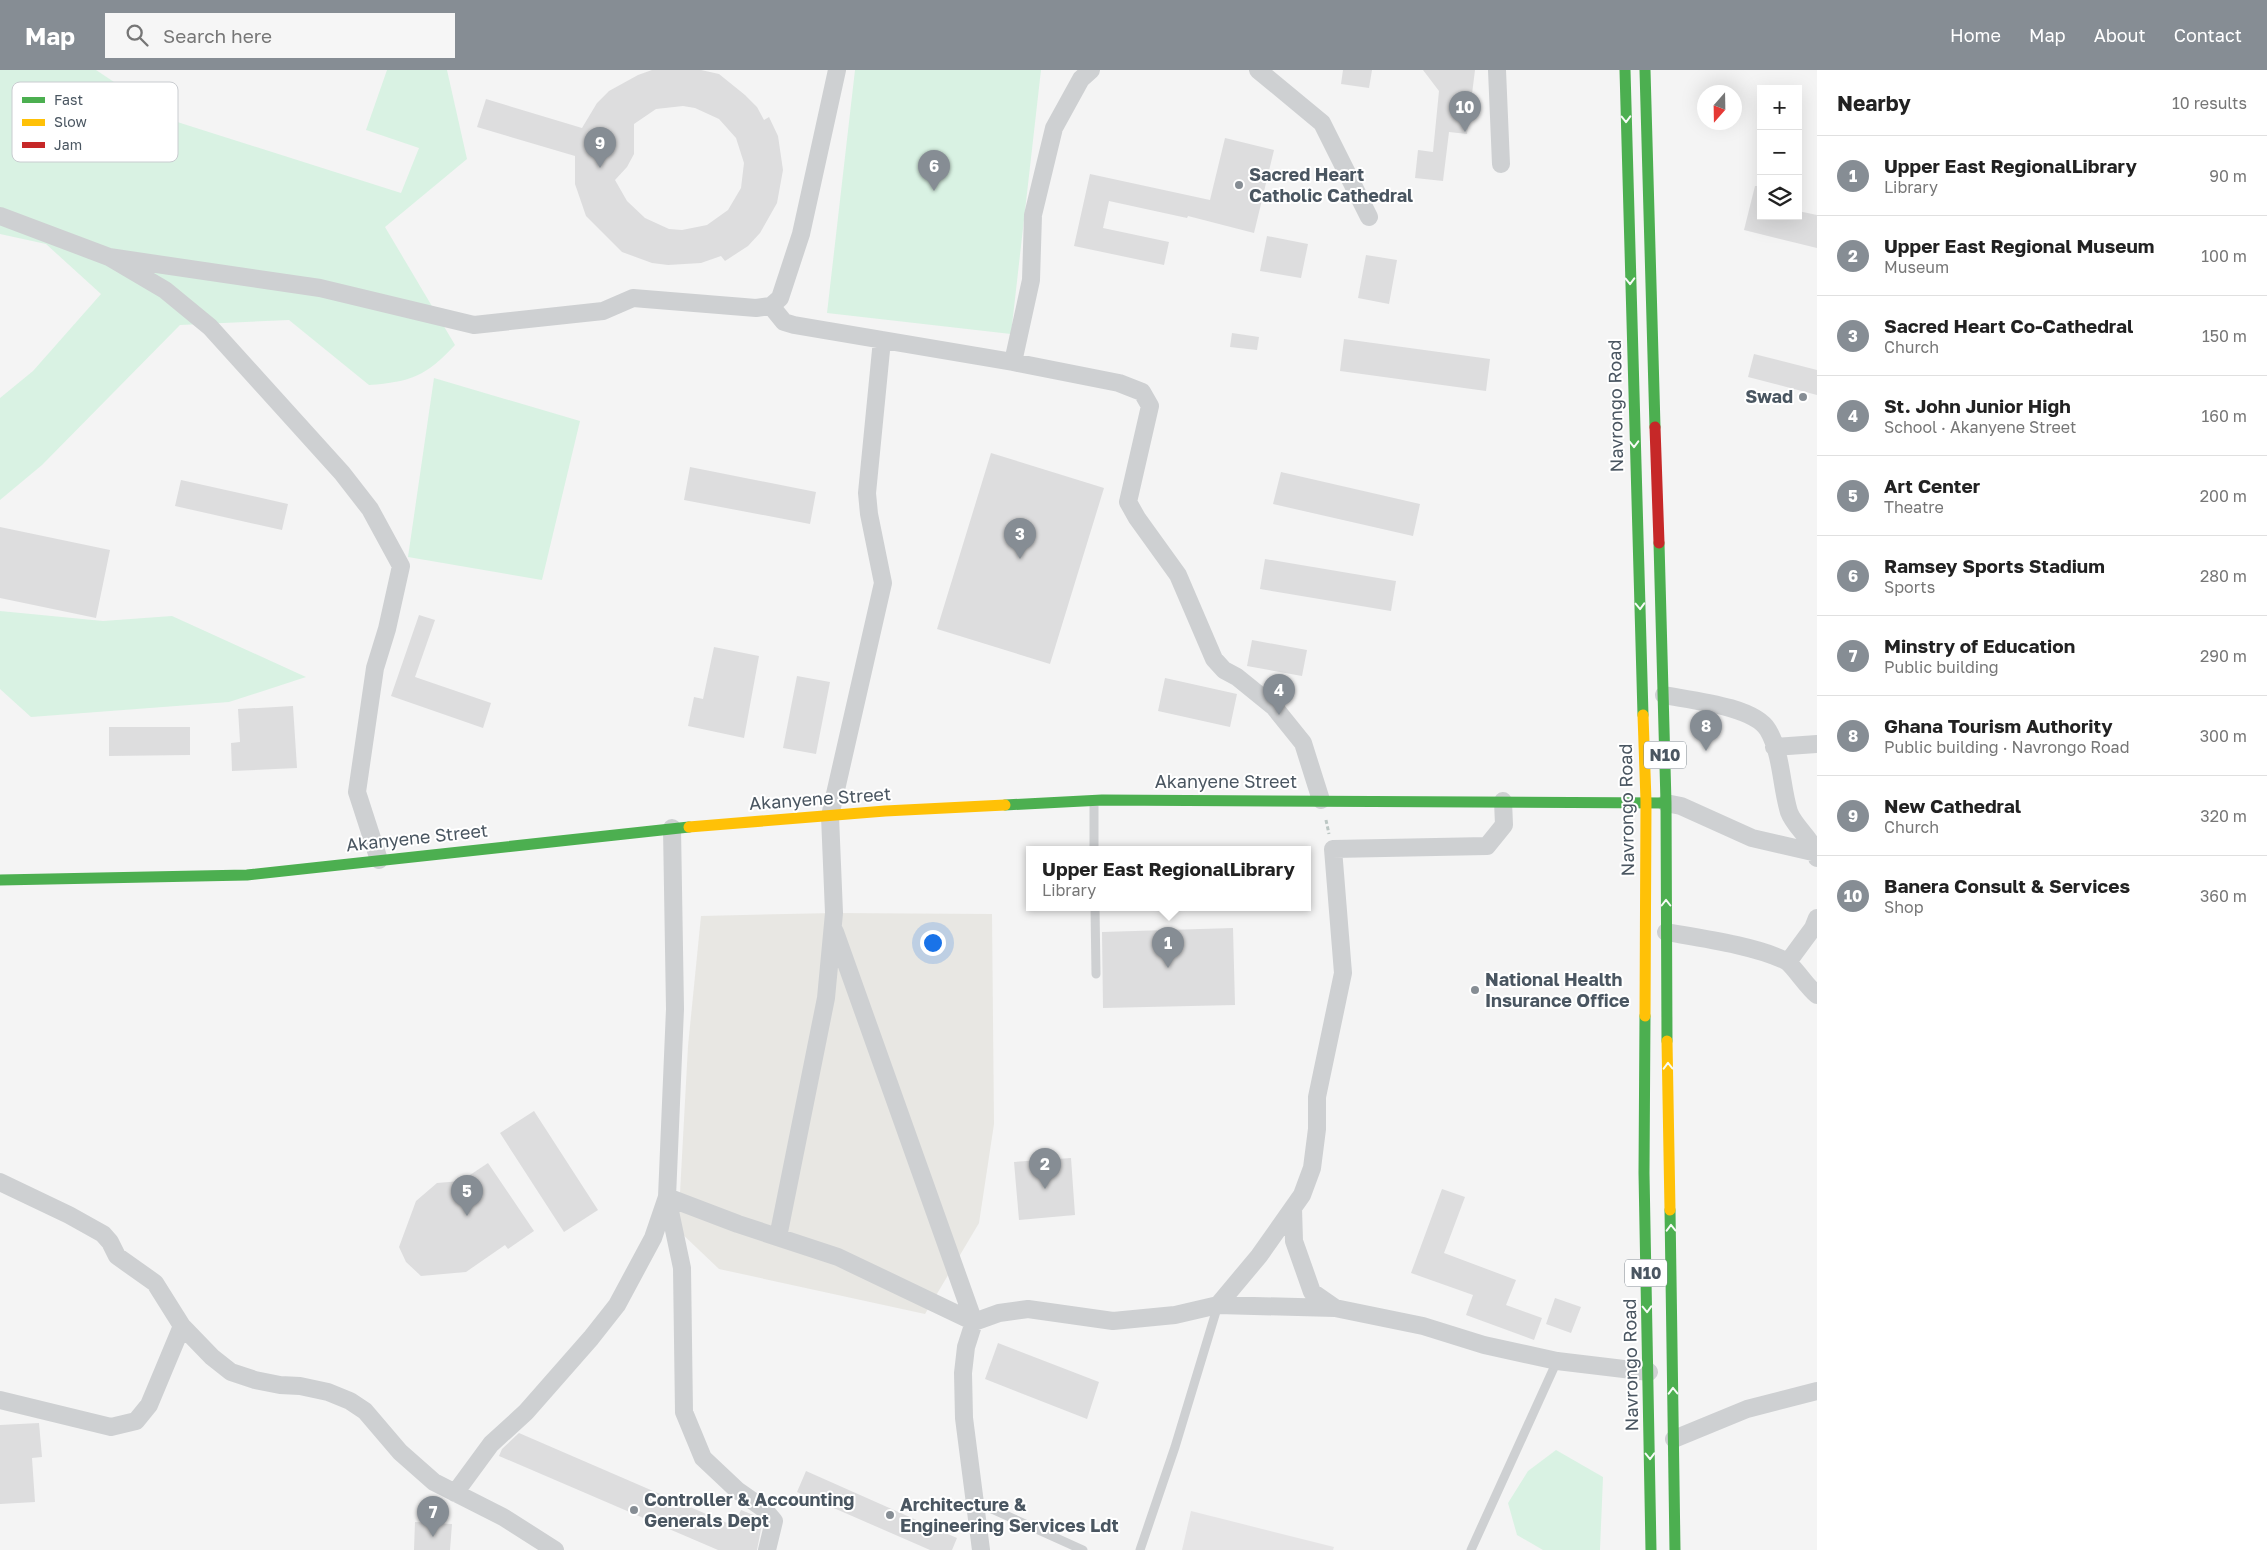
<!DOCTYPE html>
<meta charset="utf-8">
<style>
:root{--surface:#fff;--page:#f6f6f6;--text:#222;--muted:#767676;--line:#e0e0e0;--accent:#868d94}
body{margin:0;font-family:"Golos Text",sans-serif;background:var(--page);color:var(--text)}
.controls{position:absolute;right:15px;top:15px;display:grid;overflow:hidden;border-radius:0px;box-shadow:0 5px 20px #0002}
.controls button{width:45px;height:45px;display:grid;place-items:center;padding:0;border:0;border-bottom:1px solid var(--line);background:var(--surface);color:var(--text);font:25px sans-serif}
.compass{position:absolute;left:1697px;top:15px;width:45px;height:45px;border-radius:50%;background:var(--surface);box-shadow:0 5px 20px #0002;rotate:200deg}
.you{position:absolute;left:932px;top:872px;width:18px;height:18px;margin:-12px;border:4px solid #fff;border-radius:50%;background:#1a73e8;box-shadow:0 0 0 8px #1a73e833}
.badge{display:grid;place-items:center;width:32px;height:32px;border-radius:50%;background:var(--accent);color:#fff;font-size:16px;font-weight:700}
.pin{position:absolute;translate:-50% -41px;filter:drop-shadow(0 1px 2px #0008)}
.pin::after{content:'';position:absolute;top:26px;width:18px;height:15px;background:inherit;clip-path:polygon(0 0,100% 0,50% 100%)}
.popup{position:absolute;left:1026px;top:776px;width:285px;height:65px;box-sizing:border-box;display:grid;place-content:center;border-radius:0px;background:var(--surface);filter:drop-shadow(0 1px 4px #0005);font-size:16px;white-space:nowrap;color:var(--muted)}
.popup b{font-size:19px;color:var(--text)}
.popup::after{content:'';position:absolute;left:50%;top:100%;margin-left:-10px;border:10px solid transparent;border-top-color:var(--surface)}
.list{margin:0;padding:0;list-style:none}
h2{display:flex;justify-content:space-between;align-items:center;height:65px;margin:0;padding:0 20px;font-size:21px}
h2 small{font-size:16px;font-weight:400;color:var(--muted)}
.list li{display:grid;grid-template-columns:32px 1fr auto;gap:15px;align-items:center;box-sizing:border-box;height:80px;padding:0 20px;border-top:1px solid var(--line)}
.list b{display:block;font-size:19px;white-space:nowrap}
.list p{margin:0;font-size:16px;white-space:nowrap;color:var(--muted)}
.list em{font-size:16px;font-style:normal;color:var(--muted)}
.icon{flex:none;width:28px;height:28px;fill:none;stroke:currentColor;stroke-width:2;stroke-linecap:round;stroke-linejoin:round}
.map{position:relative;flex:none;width:1817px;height:1480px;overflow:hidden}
header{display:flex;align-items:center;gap:30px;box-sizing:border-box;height:70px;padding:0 25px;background:var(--accent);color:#fff}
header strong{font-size:24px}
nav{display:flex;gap:28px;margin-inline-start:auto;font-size:18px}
.search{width:350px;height:45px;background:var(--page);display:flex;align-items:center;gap:12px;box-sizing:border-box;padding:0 18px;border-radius:0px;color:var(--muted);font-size:19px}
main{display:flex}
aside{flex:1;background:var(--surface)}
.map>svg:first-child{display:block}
.commercial{fill:#e8e7e3}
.education{fill:#e6e5e6}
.green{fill:#d9f2e3}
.building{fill:#ddddde;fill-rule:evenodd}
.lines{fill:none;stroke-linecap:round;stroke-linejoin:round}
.path{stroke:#bcc7c4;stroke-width:3;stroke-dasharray:4 2.5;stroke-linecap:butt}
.lane{stroke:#ced0d2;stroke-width:9}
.street{stroke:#ced0d2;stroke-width:18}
.fast{stroke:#4caf50;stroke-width:11}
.slow{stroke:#ffc107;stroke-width:11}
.jam{stroke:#c62828;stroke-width:11}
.oneway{stroke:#f6fbf6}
.poi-dot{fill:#868d94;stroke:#fff;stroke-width:2}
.labels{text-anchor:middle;stroke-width:4;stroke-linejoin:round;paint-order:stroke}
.shield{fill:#fff;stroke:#808990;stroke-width:1}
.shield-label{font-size:16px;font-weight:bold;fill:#4a5661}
.poi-label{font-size:18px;font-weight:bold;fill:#4a5661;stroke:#fff;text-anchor:start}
.street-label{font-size:18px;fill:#4a5661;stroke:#fff}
.key{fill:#fff;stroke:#c9ccd0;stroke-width:1}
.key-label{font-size:14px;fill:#4a5661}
</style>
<header>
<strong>Map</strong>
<div class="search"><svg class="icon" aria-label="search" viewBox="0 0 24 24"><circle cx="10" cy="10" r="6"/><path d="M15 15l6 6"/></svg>Search here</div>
<nav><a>Home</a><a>Map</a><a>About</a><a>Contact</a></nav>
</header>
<main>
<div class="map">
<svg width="1817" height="1480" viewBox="0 0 1817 1480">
<rect width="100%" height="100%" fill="#f4f4f4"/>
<!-- commercial -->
<path class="commercial" d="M834 843 992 844 994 1054 979 1153 925 1244 719 1199 678 1160 688 976 701 846Z"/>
<!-- education -->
<path class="education" d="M1191 1441 1334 1477 1333 1480H1182Z"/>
<!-- green -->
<path class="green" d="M0 0H96L171 50 401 123 419 78 366 60 387 0H447L467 89 385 157 455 275C426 306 411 312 369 315L289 250 180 255 42 395 0 430V328L33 301 101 224 46 174 0 164Z
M855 0H1041L1011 264 827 243Z
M434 308 580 351 542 510 408 487Z
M0 541 103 551 172 546 306 607 229 632 31 647 0 619Z
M1556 1380 1603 1407 1600 1480H1543L1517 1465 1508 1433 1528 1401Z"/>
<!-- building -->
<path class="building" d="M652 0H701L719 4 745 25 757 37 764 50 769 47 778 66 783 100 777 133 760 163 748 176 725 191 721 186 701 193 668 195 652 193 622 182 586 146 575 114V86L477 57 486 29 582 58 597 33 609 21 638 5ZM683 36 695 38 719 49 736 68 744 93 741 118 728 140 707 155 682 160 669 159 645 148 627 131 615 110 627 97 634 84V54L656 39Z
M1343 0H1372L1369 18 1341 14Z
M1423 0H1475L1467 64 1449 62 1443 111 1415 108 1418 80 1433 82 1439 21Z
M1225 68 1274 80 1254 163 1188 146 1187 148 1109 131 1103 158 1169 172 1164 195 1074 176 1090 104 1210 130Z
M1755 116H1761V146H1798V141L1817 145V178L1744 160Z
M1267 166 1308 174 1301 208 1260 201Z
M1366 185 1397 190 1389 234 1358 228Z
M1232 263 1259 267 1257 280 1230 277Z
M1344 269 1490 289 1486 321 1340 301Z
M1754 284 1817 300V325L1748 307Z
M991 383 1104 418 1050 594 937 559Z
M690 397 816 422 810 454 684 430Z
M1281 402 1420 434 1413 466 1273 434Z
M181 410 288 434 282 460 175 436Z
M0 457 110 480 96 548 0 528Z
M1265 489 1396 511 1391 541 1260 519Z
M419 545 435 550 415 607 491 633 483 658 391 626Z
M1252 570 1307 580 1302 606 1247 596Z
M714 577 759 586 744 668 688 656 694 627 703 629Z
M797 606 830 612 816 684 783 678Z
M1165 608 1237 624 1230 657 1158 641Z
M293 636 297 698 232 701 231 673 240 672 238 639Z
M109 657H190V685L109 686Z
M1233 858 1235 935 1103 938 1102 862Z
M534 1041 598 1140 564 1162 500 1063Z
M1071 1088 1075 1145 1019 1150 1014 1092Z
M488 1093 534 1161 508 1179 505 1175 466 1202 421 1206 406 1192 399 1177 416 1131 437 1113 461 1111Z
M1442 1119 1465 1127 1444 1183 1516 1210 1506 1235 1542 1248 1534 1270 1466 1245 1473 1225 1411 1203Z
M1555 1228 1581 1237 1571 1263 1546 1254Z
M998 1273 1099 1312 1087 1349 985 1309Z
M39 1353 42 1387 32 1388 35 1432 0 1434V1355Z
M519 1363 734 1456 741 1440 756 1446 762 1454 757 1480H718L499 1386 502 1379Z
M806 1401 957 1468 952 1480H930L797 1422Z
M415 1452 452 1454 450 1480H414Z"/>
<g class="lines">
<!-- path -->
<path class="path" d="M1326 750 1329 764"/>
<!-- lane -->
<path class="lane" d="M1094 733V779
M1095 837 1096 904
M974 1431 1083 1480
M1140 1480 1175 1377 1218 1235
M1471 1480 1557 1291"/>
<!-- street -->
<path class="street" d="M1258 0 1322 53 1369 147
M1497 0 1501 94
M0 146 109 187 165 220 210 257 342 403 370 439 401 496 387 559 375 598 357 722 379 790
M109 187 320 218 474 255 603 241 633 228 756 238 771 236 780 228 801 164 837 0
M771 236 784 252 794 255 1013 292 1119 313 1142 322 1150 336 1128 432 1137 448 1178 505 1214 589 1224 600 1237 607 1274 637 1303 673 1321 730
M1013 292 1031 210 1033 145 1054 58 1081 9 1091 0
M1664 625C1689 630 1754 636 1768 660 1782 684 1781 716 1789 742 1795 758 1814 770 1817 788
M1774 677 1817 674
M1666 733 1681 736 1752 768 1817 783
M835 862 974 1252
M1666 862C1700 868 1757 876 1786 891 1793 895 1807 917 1817 925
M1788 892 1813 858 1817 848
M0 1112 69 1145 103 1164 110 1172 117 1186 155 1213 182 1256 212 1287 231 1302 255 1310 280 1315 300 1316 328 1322 350 1331 365 1341 400 1382 434 1412 503 1447 555 1480
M667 1127 682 1198 684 1342 703 1388 737 1420 764 1439 774 1451 767 1480
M667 1127 738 1154 838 1187 974 1252
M1293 1138 1294 1171 1312 1222 1335 1238
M778 1167 826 928 834 843 830 746 883 513 869 444 867 423 882 270
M1218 1235 1335 1238 1423 1256 1484 1275 1557 1291 1649 1302
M0 1330 111 1357 136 1351 149 1335 182 1256
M1674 1369 1747 1339 1817 1321
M455 1423 491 1374 526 1342 591 1268 617 1235 653 1168 667 1127 675 939 672 758
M981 1480 964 1348 963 1303 966 1277 974 1252 999 1243 1028 1239 1113 1251 1175 1245 1218 1235 1259 1186 1302 1125 1312 1098 1317 1059V1027L1343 903 1333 779 1487 776 1504 755 1503 731"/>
<!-- fast -->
<path class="fast" d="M1625 0 1643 645
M1645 0 1655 357
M1659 473 1666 733 1667 971
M1005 735 1102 730 1666 733
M0 810 247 805 689 757
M1645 946 1644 1103 1651 1480
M1670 1140 1675 1480"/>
<!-- slow -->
<path class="slow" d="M1643 645 1646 731 1645 946
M689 757 885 741 1005 735
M1667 971 1670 1140"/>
<!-- jam -->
<path class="jam" d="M1655 357 1659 473"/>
</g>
<!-- one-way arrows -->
<defs><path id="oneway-chevron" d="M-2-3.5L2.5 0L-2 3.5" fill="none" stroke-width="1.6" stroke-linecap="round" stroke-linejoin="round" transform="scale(1.25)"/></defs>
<g class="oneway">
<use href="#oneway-chevron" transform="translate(1626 49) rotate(89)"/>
<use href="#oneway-chevron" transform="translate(1630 211) rotate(89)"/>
<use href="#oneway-chevron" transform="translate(1634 374) rotate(89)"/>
<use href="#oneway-chevron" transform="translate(1640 536) rotate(88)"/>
<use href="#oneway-chevron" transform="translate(1666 833) rotate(-90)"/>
<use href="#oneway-chevron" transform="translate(1668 996) rotate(-91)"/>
<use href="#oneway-chevron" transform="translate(1671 1158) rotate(-91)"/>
<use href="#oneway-chevron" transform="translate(1647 1239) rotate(88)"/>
<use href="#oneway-chevron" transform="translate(1673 1321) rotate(-91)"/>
<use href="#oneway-chevron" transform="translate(1650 1386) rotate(89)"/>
</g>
<!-- markers -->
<g class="poi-dot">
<circle cx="1239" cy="115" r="5"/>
<circle cx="1803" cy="327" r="5"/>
<circle cx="1475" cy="920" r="5"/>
<circle cx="634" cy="1440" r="5"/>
<circle cx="890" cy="1445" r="5"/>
</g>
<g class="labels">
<!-- shield labels -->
<g class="shield">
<rect x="1644" y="671.5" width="42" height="27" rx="4"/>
<rect x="1625" y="1189.5" width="42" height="27" rx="4"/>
</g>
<g class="shield-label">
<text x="1665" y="691">N10</text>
<text x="1646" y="1209">N10</text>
</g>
<!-- poi labels -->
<g class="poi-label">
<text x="1249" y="111">Sacred Heart<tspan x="1249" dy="21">Catholic Cathedral</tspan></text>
<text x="1793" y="333" text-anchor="end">Swad</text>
<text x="1485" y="916">National Health<tspan x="1485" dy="21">Insurance Office</tspan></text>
<text x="644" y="1436">Controller &amp; Accounting<tspan x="644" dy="21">Generals Dept</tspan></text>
<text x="900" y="1441">Architecture &amp;<tspan x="900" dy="21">Engineering Services Ldt</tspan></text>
</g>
<!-- street labels -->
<g class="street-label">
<text transform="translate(1616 336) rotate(-91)" y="6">Navrongo Road</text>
<text x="1226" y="718">Akanyene Street</text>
<text transform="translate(820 729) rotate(-4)" y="6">Akanyene Street</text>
<text transform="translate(1627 740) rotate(-91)" y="6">Navrongo Road</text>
<text transform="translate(417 768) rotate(-6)" y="6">Akanyene Street</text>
<text transform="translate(1631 1295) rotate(-91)" y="6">Navrongo Road</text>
</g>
</g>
<!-- legend -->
<rect x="12" y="12" width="166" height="80" rx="8" class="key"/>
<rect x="22" y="27" width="23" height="6" fill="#4caf50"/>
<rect x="22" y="49" width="23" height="7" fill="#ffc107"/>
<rect x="22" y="72" width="23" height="6" fill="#c62828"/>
<g class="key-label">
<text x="54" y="35">Fast</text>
<text x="54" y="57">Slow</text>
<text x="54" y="80">Jam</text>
</g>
</svg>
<div class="controls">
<button>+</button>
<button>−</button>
<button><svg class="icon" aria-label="layers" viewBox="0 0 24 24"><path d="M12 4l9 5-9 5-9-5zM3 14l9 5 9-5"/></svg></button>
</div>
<svg class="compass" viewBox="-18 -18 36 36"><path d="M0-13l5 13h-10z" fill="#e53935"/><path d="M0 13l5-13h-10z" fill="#767676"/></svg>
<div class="you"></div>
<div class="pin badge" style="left:1168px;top:898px">1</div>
<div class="popup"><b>Upper East RegionalLibrary</b>Library</div>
<div class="pin badge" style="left:1045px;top:1119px">2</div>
<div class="pin badge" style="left:1020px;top:489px">3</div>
<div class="pin badge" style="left:1279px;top:645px">4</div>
<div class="pin badge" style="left:467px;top:1146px">5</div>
<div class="pin badge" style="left:934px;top:121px">6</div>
<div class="pin badge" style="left:433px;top:1467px">7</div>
<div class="pin badge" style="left:1706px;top:681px">8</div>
<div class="pin badge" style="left:600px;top:98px">9</div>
<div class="pin badge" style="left:1465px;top:62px">10</div>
</div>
<aside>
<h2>Nearby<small>10 results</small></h2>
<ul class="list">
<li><span class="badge">1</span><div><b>Upper East RegionalLibrary</b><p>Library</p></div><em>90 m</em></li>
<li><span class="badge">2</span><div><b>Upper East Regional Museum</b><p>Museum</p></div><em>100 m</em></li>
<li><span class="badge">3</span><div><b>Sacred Heart Co-Cathedral</b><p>Church</p></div><em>150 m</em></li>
<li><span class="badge">4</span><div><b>St. John Junior High</b><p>School · Akanyene Street</p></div><em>160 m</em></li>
<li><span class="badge">5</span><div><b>Art Center</b><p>Theatre</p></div><em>200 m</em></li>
<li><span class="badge">6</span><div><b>Ramsey Sports Stadium</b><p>Sports</p></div><em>280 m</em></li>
<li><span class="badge">7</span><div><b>Minstry of Education</b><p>Public building</p></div><em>290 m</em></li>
<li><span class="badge">8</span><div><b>Ghana Tourism Authority</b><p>Public building · Navrongo Road</p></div><em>300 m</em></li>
<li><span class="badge">9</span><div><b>New Cathedral</b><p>Church</p></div><em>320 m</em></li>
<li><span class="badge">10</span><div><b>Banera Consult &amp; Services</b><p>Shop</p></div><em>360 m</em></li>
</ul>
</aside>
</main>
